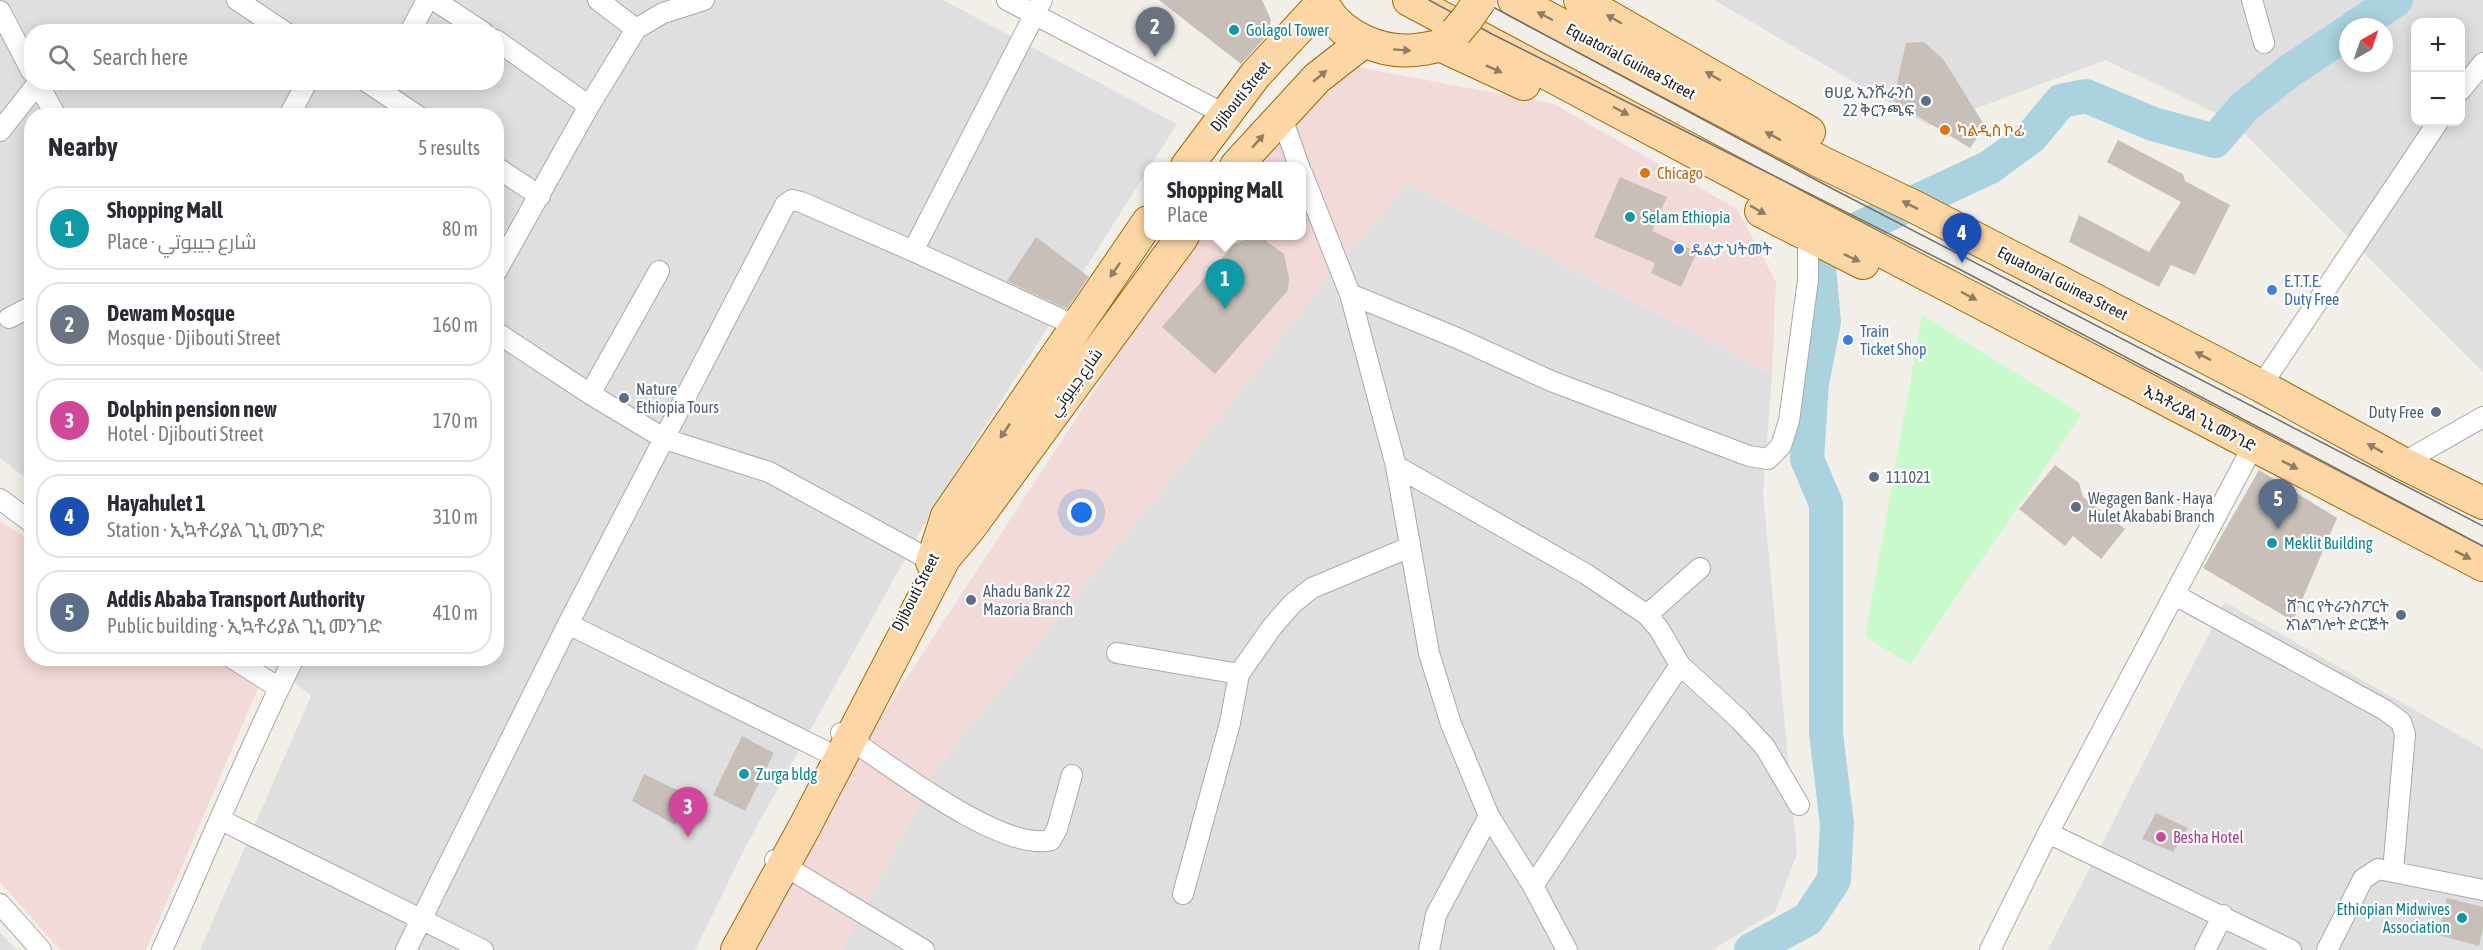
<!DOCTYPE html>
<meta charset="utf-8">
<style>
:root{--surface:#fff;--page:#f2f2f3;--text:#2b2b33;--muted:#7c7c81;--line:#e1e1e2;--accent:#d40000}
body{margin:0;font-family:"Asap Condensed",Cairo,"Noto Sans Ethiopic",sans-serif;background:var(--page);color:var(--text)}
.controls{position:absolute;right:18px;top:18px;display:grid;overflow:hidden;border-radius:12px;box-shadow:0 3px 15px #0003}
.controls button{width:54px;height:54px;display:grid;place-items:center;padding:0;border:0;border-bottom:2px solid var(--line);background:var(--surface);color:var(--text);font:30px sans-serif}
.compass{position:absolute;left:2339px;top:18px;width:54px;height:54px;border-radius:50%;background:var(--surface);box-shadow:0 3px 15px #0003;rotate:40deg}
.you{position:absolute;left:1082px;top:513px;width:21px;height:21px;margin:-15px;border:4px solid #fff;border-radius:50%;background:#1a73e8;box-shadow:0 0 0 9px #1a73e833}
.badge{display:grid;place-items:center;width:39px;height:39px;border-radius:50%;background:var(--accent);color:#fff;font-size:20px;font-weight:700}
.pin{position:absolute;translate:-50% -50px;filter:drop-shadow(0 2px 3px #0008)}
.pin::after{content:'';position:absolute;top:32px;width:21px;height:18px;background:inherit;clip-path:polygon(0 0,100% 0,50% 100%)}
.popup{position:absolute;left:1144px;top:162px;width:162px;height:78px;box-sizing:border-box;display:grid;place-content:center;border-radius:12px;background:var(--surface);filter:drop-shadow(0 2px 4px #0005);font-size:20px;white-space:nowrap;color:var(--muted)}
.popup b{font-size:22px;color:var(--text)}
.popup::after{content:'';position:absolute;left:50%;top:100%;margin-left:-12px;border:12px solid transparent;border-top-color:var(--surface)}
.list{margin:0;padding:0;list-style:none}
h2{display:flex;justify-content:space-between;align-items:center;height:78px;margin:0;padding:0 24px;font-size:26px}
h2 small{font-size:20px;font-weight:400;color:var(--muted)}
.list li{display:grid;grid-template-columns:39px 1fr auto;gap:18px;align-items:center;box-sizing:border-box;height:84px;margin:0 12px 12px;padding:0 12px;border:2px solid var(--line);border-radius:24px}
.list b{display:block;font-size:22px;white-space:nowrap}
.list p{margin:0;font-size:20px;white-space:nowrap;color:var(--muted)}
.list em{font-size:20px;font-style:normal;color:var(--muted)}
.icon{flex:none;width:33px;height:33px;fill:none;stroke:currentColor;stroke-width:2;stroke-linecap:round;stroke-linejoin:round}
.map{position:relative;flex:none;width:2483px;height:950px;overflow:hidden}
.search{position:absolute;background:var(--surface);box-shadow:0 3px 15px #0003;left:24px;top:24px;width:480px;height:66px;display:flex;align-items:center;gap:15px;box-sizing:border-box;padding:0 21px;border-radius:24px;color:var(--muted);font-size:22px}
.panel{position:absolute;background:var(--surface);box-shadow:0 3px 15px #0003;left:24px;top:108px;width:480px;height:558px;border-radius:24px}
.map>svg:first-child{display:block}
.residential{fill:#e0dfdf;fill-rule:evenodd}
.commercial{fill:#f2dad9}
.park{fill:#c8facc}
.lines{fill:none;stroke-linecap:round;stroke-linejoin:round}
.river{stroke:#aad3df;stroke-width:34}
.building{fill:#c7bfb8}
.minor-casing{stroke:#a9a9a9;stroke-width:22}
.primary-casing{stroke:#a06b00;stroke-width:34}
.minor{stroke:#fff;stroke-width:20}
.primary{stroke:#fcd6a4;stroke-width:32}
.tram{stroke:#707070;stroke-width:1.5}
.primary-bridge-casing{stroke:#a06b00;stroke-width:34;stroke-linecap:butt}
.primary-bridge{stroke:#fcd6a4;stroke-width:32}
.oneway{fill:#8f7c63}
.culture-dot{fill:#0f9aa8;stroke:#fff;stroke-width:2}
.service-dot{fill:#5c6f8a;stroke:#fff;stroke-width:2}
.food-dot{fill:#e8710a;stroke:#fff;stroke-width:2}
.shop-dot{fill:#3f7fe0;stroke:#fff;stroke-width:2}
.hotel-dot{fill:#d1479c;stroke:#fff;stroke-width:2}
.labels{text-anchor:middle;stroke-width:4.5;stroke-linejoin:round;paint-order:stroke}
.culture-label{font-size:16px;fill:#0d838f;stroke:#fff;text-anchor:start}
.street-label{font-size:16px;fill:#222;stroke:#fff}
.service-label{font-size:16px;fill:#4e5e75;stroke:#fff;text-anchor:start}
.food-label{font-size:16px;fill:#c56008;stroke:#fff;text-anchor:start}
.shop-label{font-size:16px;fill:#366cbe;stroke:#fff;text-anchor:start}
.hotel-label{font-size:16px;fill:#b23c85;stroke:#fff;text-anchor:start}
</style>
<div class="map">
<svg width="2483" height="950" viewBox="0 0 2483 950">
<rect width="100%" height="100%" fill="#f2efe9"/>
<!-- residential -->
<path class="residential" d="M0 0H943L1177 124 935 505 746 846 695 950H200L311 696 266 659 496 658V116H32L31 482 0 458ZM32 32H496V82H32Z
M1714 0H2483V372L2232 121 2106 60 1929 126ZM2416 22H2460V122H2416ZM2348 27H2384V63H2348Z
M1408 183 1772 374 1763 494 1797 854 1775 912 1712 950H843L936 769 1203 440 1317 291Z
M2225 602 2483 749V950H2048Z
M0 932 17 950H0Z"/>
<!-- commercial -->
<path class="commercial" d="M1320 60 1554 104 1737 209 1776 282 1772 374 1408 183 1318 291 1203 440 936 769 843 950H757L859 751 1111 365 1192 236H1302V166H1240Z
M0 521 31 541 32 658 216 659 259 686 146 950H60L0 882Z"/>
<!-- park -->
<path class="park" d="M1922 315 2082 414 1910 664 1865 637Z"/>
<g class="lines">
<!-- river -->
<path class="river" d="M2355 27 2396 0
M1751 950 1808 919 1834 880 1837 824 1826 733V504L1807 459 1812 383 1824 322 1819 268 1825 244 1990 167 2031 137 2061 101 2086 96 2153 124 2215 141 2244 107 2288 72 2348 32"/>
</g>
<!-- building -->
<path class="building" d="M1159 0H1262L1271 20 1268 34 1241 64Z
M1924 42 1943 59 1985 126 1970 148 1893 101 1906 43Z
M2118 140 2183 174 2185 181 2230 205 2195 275 2171 265 2159 287 2069 242 2079 215 2149 252 2181 202 2107 162Z
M1620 177 1667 197 1652 231 1697 252 1681 287 1651 273 1655 263 1594 237Z
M1036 237 1089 277 1067 309 1007 281Z
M1253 237 1265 240 1284 254 1289 278 1288 290 1215 374 1162 327 1234 244Z
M2055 465 2079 483 2083 497 2125 529 2101 559 2073 536 2065 546 2019 509Z
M2259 470 2337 518 2293 621 2203 568Z
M742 736 774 753 745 811 713 795Z
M644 774 689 796 675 825 632 801Z
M2156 813 2188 828 2173 852 2142 839Z
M2447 898 2483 907V928L2479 946 2438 935Z"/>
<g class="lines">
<defs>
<path id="minor" d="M237 0 285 32
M434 0 483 32
M598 0 636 29
M1007 0 1224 114
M2252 0 2264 43
M0 11 32 72
M410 32 427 0
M496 40 589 106
M37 82 56 116
M367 82 418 116
M2460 91 2483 63
M1281 115 1299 166
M289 116 307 82
M0 131 38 83
M496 167 540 196
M1302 173 1350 294 1396 466 1429 653 1451 724 1489 816 1533 886 1567 950
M913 251 1076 326
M496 272 589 106 636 29 663 13 704 0
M1350 294 1457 338 1551 381 1749 456 1768 459 1781 446 1789 421 1808 280V237
M9 318 32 306
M496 332 590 394 665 439 769 472 932 561
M2261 386 2438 122
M590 394 659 271
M2402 463 2483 417
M1396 466 1586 574 1647 615 1659 629 1680 665 1739 719 1765 747 1799 805
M0 499 32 523
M2175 595 2385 710 2401 722 2405 734 2393 871
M1647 615 1700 568
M568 624 831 754
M1117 653 1239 674
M232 658 279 688
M841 733C886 762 1001 853 1051 840L1057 829 1072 775
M221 820 483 950
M2048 833 2291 950
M775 860 924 950
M1533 886 1680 665
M1183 894 1230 723 1239 674 1272 627 1292 604 1312 588 1410 547
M0 904 41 950
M162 950C206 853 246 754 294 658
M406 950 568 624 785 205 792 200 801 202 913 251 1042 0
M1429 950 1436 915 1489 816
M1990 950 2048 833 2253 446
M2205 950 2223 915
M2327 950 2363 879 2378 869 2483 890"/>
<path id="primary" d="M1321 0C1338 37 1384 56 1423 49 1428 48 1436 47 1441 45 1446 42 1451 36 1455 33
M1409 0 1803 210 2483 565
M1514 0 1823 163 1915 207 2261 386 2402 463 2483 503
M1580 0 1809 132
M1440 45 1524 84
M1187 166 1256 74 1322 3
M1236 166 1317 78 1363 42
M1761 211 1863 263
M932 562 947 516 1148 222
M737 950 804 828 945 557 968 530 1183 236"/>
</defs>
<!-- minor casing -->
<use href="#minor" class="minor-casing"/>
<!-- primary casing -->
<use href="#primary" class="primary-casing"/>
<!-- minor -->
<use href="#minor" class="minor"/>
<!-- primary -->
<use href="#primary" class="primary"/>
<!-- tram -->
<path class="tram" d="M1429 0 1492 34 1959 269 2483 546
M1480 0 1833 189 2483 526"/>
<defs>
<path id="primary-bridge" d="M1456 32 1467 19 1480 0"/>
</defs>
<!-- primary-bridge casing -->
<use href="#primary-bridge" class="primary-bridge-casing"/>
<!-- primary-bridge -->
<use href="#primary-bridge" class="primary-bridge"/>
</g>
<!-- one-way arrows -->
<defs><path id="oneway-solid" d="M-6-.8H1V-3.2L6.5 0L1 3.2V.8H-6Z" transform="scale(1.5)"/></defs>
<g class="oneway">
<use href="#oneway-solid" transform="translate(1545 16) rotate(-152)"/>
<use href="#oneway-solid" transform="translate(1614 19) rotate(-150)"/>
<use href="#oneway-solid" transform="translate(1402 50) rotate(4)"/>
<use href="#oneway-solid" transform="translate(1494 69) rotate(24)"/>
<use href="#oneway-solid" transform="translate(1320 76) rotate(-40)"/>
<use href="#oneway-solid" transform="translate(1713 76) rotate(-150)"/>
<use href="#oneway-solid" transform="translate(1621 111) rotate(28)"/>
<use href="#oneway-solid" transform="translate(1773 136) rotate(-152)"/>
<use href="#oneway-solid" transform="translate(1258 141) rotate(-49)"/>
<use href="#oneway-solid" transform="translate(1910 205) rotate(-153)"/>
<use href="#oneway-solid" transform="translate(1758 210) rotate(29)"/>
<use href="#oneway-solid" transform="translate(1852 258) rotate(25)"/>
<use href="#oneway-solid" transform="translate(1115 270) rotate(125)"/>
<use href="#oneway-solid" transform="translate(1969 296) rotate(28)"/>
<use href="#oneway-solid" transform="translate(2203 356) rotate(-153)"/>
<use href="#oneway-solid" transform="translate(1005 431) rotate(124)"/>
<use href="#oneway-solid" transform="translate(2375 448) rotate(-151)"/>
<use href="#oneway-solid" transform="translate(2290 465) rotate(27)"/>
<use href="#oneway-solid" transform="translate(2463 555) rotate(27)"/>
</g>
<!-- markers -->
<g class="culture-dot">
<circle cx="1234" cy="30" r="6"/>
<circle cx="1630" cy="217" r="6"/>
<circle cx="2272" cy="543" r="6"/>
<circle cx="744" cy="774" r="6"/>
<circle cx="2462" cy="918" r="6"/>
</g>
<g class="service-dot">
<circle cx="1926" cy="101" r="6"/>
<circle cx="624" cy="398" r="6"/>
<circle cx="2436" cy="412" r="6"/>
<circle cx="1874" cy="477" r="6"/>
<circle cx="2076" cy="507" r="6"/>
<circle cx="971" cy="600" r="6"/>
<circle cx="2401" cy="615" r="6"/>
</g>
<g class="food-dot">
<circle cx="1945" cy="130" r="6"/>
<circle cx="1645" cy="173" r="6"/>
</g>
<g class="shop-dot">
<circle cx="1679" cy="249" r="6"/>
<circle cx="2272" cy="290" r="6"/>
<circle cx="1848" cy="340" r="6"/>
</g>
<circle class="hotel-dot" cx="2161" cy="837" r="6"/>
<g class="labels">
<!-- culture labels -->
<g class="culture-label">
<text x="1246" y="36">Golagol Tower</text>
<text x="1642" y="223">Selam Ethiopia</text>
<text x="2284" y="549">Meklit Building</text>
<text x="756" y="780">Zurga bldg</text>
<text x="2450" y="915" text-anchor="end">Ethiopian Midwives<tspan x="2450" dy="18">Association</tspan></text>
</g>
<!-- street labels -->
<g class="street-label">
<text transform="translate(1631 61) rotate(28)" y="6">Equatorial Guinea Street</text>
<text transform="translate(1240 96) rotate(-51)" y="6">Djibouti Street</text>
<text transform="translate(2063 283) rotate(27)" y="6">Equatorial Guinea Street</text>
<text transform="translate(1075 382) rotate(-54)" y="6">شارع جيبوتي</text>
<text transform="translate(2200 418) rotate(28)" y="6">ኢኳቶሪያል ጊኒ መንገድ</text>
<text transform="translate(915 592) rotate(-63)" y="6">Djibouti Street</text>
</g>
<!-- service labels -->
<g class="service-label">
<text x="1914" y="98" text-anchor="end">ፀሀይ ኢንሹራንስ<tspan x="1914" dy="18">22 ቅርንጫፍ</tspan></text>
<text x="636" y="395">Nature<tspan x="636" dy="18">Ethiopia Tours</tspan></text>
<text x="2424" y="418" text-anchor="end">Duty Free</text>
<text x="1886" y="483">111021</text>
<text x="2088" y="504">Wegagen Bank - Haya<tspan x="2088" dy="18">Hulet Akababi Branch</tspan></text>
<text x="983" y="597">Ahadu Bank 22<tspan x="983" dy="18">Mazoria Branch</tspan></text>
<text x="2389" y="612" text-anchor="end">ሸገር የትራንስፖርት<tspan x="2389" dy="18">አገልግሎት ድርጅት</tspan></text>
</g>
<!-- food labels -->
<g class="food-label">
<text x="1957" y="136">ካልዲስ ኮፊ</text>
<text x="1657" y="179">Chicago</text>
</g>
<!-- shop labels -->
<g class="shop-label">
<text x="1691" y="255">ዴልታ ህትመት</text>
<text x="2284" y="287">E.T.T.E.<tspan x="2284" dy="18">Duty Free</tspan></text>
<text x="1860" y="337">Train<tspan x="1860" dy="18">Ticket Shop</tspan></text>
</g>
<!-- hotel labels -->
<g class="hotel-label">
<text x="2173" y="843">Besha Hotel</text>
</g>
</g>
</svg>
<div class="controls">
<button>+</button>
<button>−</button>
</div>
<svg class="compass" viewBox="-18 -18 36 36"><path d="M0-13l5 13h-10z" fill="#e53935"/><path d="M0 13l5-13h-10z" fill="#7c7c81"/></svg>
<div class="you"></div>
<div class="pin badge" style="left:1225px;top:309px;background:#0f9aa8">1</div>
<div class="popup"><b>Shopping Mall</b>Place</div>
<div class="pin badge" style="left:1155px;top:57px;background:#6b7280">2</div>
<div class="pin badge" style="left:688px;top:837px;background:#d1479c">3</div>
<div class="pin badge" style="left:1962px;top:263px;background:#1a4fb4">4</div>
<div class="pin badge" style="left:2278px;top:529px;background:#5c6f8a">5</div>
<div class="search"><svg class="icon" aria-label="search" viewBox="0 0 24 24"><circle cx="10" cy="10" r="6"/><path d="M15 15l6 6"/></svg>Search here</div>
<section class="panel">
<h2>Nearby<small>5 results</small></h2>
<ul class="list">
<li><span class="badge" style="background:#0f9aa8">1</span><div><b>Shopping Mall</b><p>Place · شارع جيبوتي</p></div><em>80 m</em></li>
<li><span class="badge" style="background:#6b7280">2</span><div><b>Dewam Mosque</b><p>Mosque · Djibouti Street</p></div><em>160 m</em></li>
<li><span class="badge" style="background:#d1479c">3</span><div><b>Dolphin pension new</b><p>Hotel · Djibouti Street</p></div><em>170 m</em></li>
<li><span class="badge" style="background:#1a4fb4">4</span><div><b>Hayahulet 1</b><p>Station · ኢኳቶሪያል ጊኒ መንገድ</p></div><em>310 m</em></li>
<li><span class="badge" style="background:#5c6f8a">5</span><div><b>Addis Ababa Transport Authority</b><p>Public building · ኢኳቶሪያል ጊኒ መንገድ</p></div><em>410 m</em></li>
</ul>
</section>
</div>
